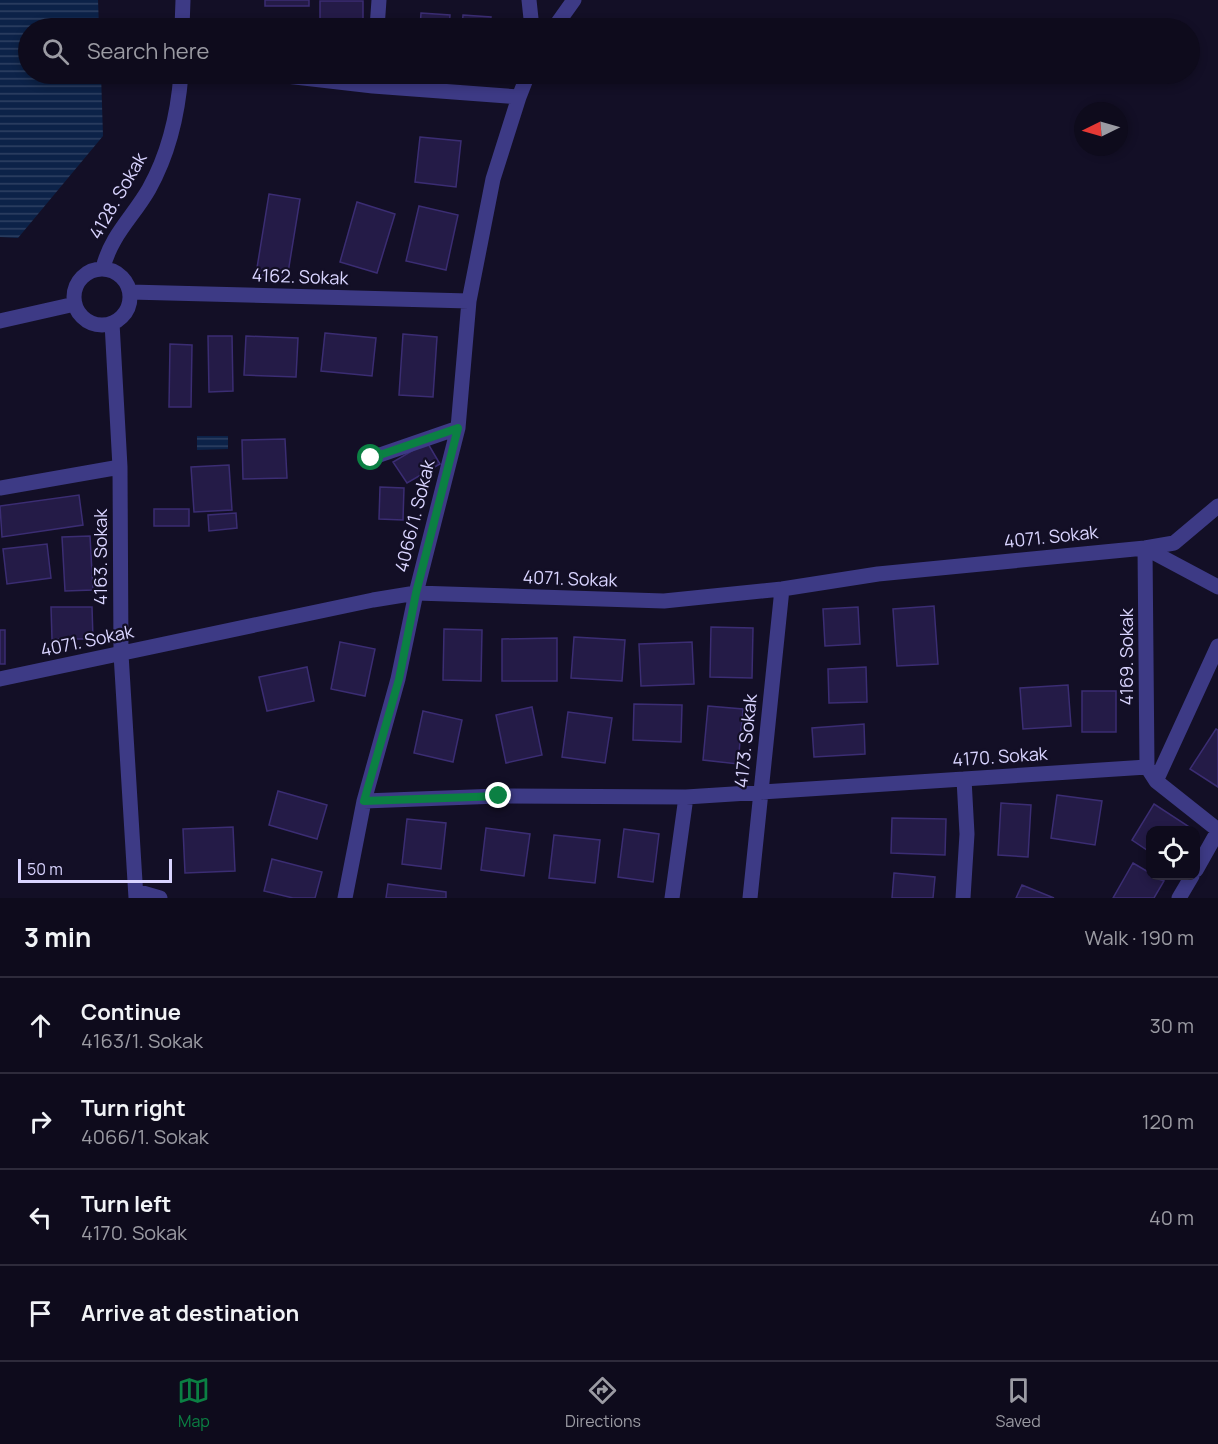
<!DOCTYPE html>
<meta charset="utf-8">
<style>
:root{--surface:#0e0b1c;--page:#171425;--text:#f1f3f6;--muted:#9b9ba3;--line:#2e2b3b;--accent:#0b8043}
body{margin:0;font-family:Manrope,sans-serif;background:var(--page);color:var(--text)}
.controls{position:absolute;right:18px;bottom:18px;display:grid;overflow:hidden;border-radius:12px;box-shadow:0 3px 9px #0003}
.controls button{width:54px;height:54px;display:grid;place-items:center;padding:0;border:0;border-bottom:2px solid var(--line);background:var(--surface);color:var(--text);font:30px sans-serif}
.compass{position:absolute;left:1074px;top:102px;width:54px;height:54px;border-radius:50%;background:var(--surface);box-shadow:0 3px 9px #0003;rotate:265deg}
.scale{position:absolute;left:18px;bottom:15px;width:154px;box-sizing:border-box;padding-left:6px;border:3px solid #d9d4ff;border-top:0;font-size:16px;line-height:21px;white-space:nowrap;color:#d9d4ff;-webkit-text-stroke:4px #130f26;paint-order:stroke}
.stop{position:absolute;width:18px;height:18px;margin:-14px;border:4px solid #0b8043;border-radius:50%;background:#fff}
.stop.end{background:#0b8043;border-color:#fff;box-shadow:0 2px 6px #0008}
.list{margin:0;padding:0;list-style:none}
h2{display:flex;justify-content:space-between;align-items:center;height:78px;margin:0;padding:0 24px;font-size:26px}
h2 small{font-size:20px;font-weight:400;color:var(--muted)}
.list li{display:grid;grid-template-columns:39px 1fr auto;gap:18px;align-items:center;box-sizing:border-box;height:96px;padding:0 24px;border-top:2px solid var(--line)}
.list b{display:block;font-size:22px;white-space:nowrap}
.list p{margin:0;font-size:20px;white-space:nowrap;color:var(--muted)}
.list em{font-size:20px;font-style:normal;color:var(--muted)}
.icon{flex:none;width:33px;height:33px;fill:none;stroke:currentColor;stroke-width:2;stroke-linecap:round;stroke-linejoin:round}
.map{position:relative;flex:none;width:1218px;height:898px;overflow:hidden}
.search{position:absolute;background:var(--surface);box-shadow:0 3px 9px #0003;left:18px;right:18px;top:18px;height:66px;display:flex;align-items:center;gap:15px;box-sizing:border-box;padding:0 21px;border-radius:33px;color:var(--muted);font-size:22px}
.sheet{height:462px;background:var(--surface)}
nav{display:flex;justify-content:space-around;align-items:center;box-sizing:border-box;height:84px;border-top:2px solid var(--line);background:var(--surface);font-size:16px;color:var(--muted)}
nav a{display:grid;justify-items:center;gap:3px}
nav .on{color:var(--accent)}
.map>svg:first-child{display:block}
.water{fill:url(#water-rules)}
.building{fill:#241b47;stroke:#3b2d73;stroke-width:1.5}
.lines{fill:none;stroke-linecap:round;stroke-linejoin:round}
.minor{stroke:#3d3a85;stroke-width:15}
.route{stroke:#0b8043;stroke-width:8}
.labels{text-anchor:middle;stroke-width:4.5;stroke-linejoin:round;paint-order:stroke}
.street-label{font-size:18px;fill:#d9d4ff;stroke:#130f26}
</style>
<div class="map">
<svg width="1218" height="898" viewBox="0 0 1218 898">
<defs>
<pattern id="water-rules" width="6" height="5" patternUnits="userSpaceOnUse" patternTransform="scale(1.5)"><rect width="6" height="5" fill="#0c2248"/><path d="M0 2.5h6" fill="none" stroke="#2f4163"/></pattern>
</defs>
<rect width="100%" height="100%" fill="#130f26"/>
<!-- water -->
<path class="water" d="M0 0H98L99 28H28V74H101L103 136 18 238 0 237Z
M197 436H228V449L197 450Z"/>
<!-- building -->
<path class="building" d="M265 0H309V6H265Z
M320 1H363V28H320Z
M421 13 450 15 449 28H420Z
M463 15 491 17 490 28H462Z
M420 137 461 141 456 187 415 182Z
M269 194 300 199 287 279 256 274Z
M357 202 395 214 377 273 340 262Z
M419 206 458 215 446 270 406 261Z
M325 333 376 338 372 376 321 371Z
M403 334 437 337 433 397 399 395Z
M208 336H232L233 391 209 392Z
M246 336 298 338 296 377 244 375Z
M170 344 192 345 191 407H169Z
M285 439 287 478 243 479 242 440Z
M427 442 440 464 407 483 393 462Z
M229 465 232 510 194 512 191 467Z
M380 487 404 488 403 520 379 519Z
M79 495 83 525 2 537 0 506Z
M154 509H189V526H154Z
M236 513 237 528 209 531 208 515Z
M90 536 93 590 65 591 62 537Z
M47 544 51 578 7 584 3 549Z
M934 606 938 664 897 666 893 609Z
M51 607H92L93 639H52Z
M858 607 860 644 825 646 823 609Z
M711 627 753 628 752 678 710 677Z
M444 629 482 630 481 681 443 680Z
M0 630H5V664H0Z
M574 637 625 640 622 681 571 678Z
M557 638V681H502V639Z
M340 642 375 649 365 696 331 689Z
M692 642 694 684 641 686 639 644Z
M307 667 314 701 267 711 259 677Z
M866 667 867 702 829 703 828 669Z
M1068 685 1071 726 1023 729 1020 688Z
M1082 691H1116V732H1082Z
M634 704 682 705 681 742 633 740Z
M708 706 743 709 738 764 703 760Z
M532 707 542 755 506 763 496 715Z
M423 711 462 720 453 762 414 753Z
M568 712 612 718 605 763 562 757Z
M864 724 865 754 814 757 812 728Z
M1216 729 1218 730V787L1190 769Z
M278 791 327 805 317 839 269 825Z
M1057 795 1102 801 1095 845 1051 838Z
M1001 803 1031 805 1028 857 998 855Z
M1154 804 1191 828 1189 830H1150V852L1132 840Z
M892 818 946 819 945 855 891 853Z
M407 819 446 823 441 869 402 864Z
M233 827 235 871 185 873 183 829Z
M486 828 530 834 524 876 481 870Z
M624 829 659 834 653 882 618 877Z
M554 835 600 840 595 883 549 878Z
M272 859 322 872 315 898H293L264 891Z
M1133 863 1150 873V876L1164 881 1154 898H1113Z
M894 873 935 877 933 898H892Z
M388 884 446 892V898H386Z
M1022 885 1054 898H1016Z"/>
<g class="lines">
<!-- minor -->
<path class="minor" d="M529 0 532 28
M182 28 183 0
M377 28 379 0
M554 28 574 0
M269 74 373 86 519 97
M103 268C111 235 133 217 149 189 169 153 178 114 181 74
M74 297a28 28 0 1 1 56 0a28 28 0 1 1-56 0Z
M130 292 469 301
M0 321 75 304
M112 323 120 467 121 654 136 898
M371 458 458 428
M0 488 120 467
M1145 548 1147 767
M1145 548 1218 587
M0 679 373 600 416 593 664 601 782 589 878 574 1145 548 1174 543 1218 506
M1156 781 1218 646
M364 801 499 796 686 797 1147 767 1156 781 1218 830
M1196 870 1218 831
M136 891 160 898
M345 898 364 801 398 679 416 593 458 428 469 301 493 179 519 97 528 74
M672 898 686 797
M750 898 782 589
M963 898 967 834 964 779
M1179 898 1192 876"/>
</g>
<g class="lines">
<!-- route -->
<path class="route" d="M371 458 458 428 416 593 399 679 364 801 499 796"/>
</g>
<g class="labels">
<!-- street labels -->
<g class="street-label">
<text transform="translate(118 196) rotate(-60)" y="6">4128. Sokak</text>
<text transform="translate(300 277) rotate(2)" y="6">4162. Sokak</text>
<text transform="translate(415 516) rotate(-76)" y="6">4066/1. Sokak</text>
<text transform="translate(1051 537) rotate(-6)" y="6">4071. Sokak</text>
<text transform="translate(101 557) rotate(-90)" y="6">4163. Sokak</text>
<text transform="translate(570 579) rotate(2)" y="6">4071. Sokak</text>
<text transform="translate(87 641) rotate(-12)" y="6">4071. Sokak</text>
<text transform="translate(1127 657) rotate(-90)" y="6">4169. Sokak</text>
<text transform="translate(746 741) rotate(-84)" y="6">4173. Sokak</text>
<text transform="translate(1000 757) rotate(-4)" y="6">4170. Sokak</text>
</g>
</g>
</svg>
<div class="controls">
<button><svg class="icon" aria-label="locate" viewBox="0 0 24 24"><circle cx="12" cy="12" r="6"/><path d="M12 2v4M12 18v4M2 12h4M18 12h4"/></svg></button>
</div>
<svg class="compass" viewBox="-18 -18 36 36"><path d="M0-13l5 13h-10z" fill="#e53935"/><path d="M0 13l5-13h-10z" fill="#9b9ba3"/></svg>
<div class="scale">50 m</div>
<div class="stop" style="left:371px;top:458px"></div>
<div class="stop end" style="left:499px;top:796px"></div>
<div class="search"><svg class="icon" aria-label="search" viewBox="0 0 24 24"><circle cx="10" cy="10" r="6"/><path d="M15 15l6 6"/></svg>Search here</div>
</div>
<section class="sheet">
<h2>3 min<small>Walk · 190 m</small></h2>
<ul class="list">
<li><svg class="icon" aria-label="ahead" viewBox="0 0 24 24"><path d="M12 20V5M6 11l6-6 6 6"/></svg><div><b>Continue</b><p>4163/1. Sokak</p></div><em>30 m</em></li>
<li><svg class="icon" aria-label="right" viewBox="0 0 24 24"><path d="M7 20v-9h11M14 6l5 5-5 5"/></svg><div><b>Turn right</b><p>4066/1. Sokak</p></div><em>120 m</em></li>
<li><svg class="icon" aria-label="left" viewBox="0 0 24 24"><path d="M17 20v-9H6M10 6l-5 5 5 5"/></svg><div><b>Turn left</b><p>4170. Sokak</p></div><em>40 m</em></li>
<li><svg class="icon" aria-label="arrive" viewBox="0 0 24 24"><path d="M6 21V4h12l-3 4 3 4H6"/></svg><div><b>Arrive at destination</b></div></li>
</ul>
</section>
<nav>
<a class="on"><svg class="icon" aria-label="map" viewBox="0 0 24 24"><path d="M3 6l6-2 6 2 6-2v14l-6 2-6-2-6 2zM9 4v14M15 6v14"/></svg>Map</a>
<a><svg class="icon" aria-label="directions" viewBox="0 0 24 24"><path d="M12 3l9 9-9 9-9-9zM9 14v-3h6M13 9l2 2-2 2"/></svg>Directions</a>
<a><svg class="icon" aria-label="saved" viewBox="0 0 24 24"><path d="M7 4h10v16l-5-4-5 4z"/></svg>Saved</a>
</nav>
